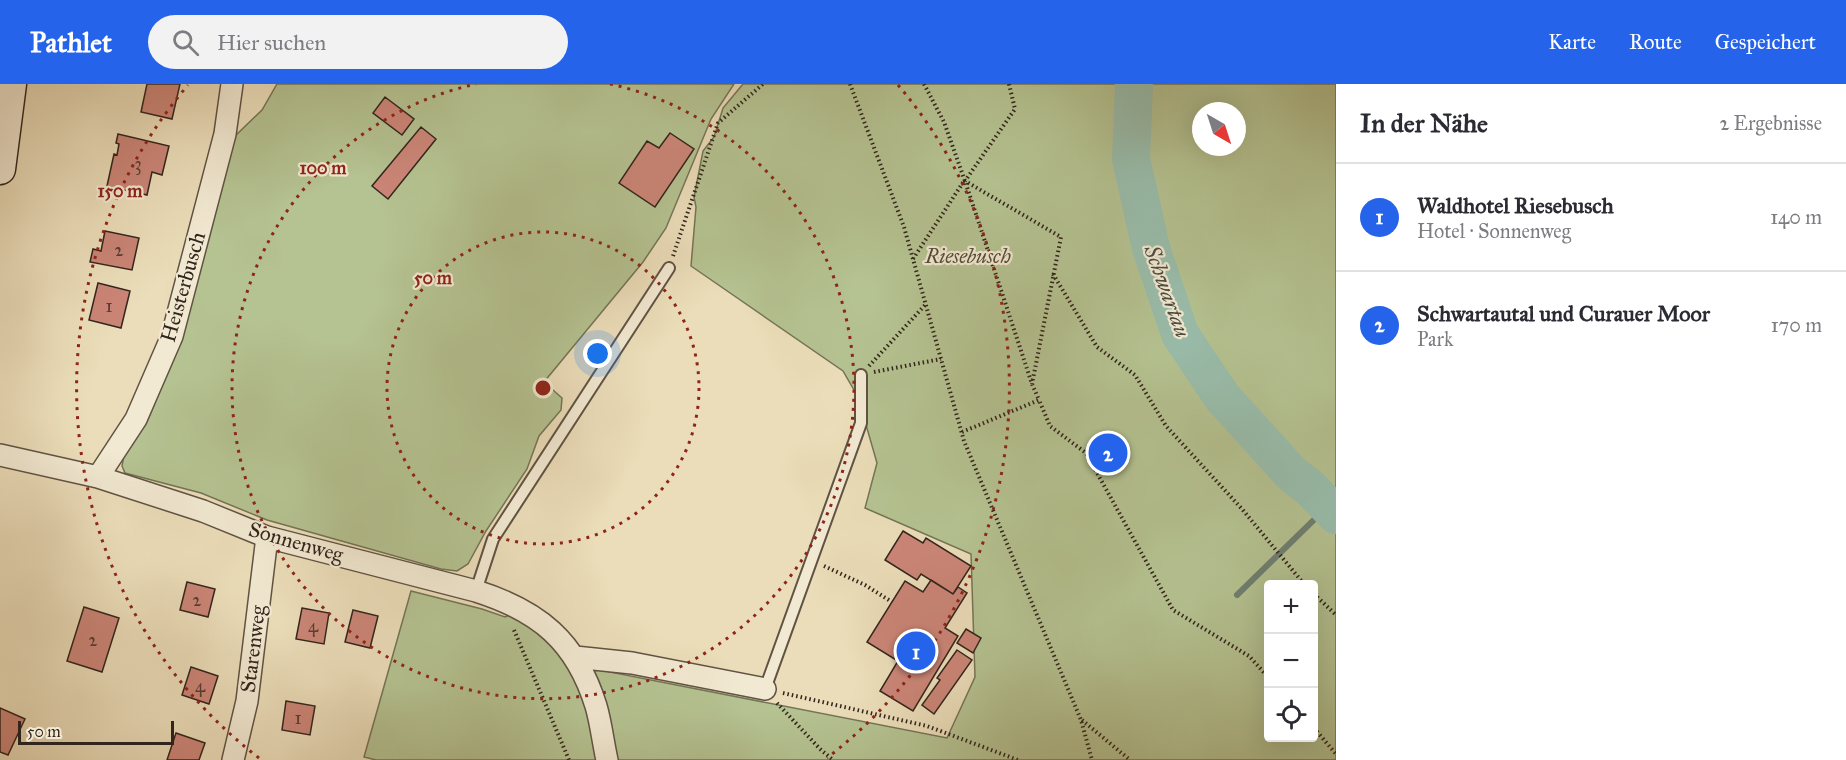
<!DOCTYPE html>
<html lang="de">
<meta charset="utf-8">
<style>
:root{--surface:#fff;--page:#f2f2f3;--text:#2b2b33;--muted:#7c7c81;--line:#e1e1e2;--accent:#2563eb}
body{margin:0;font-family:"IM FELL Great Primer",serif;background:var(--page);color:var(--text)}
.controls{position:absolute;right:18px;bottom:18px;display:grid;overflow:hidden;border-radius:6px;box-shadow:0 6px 24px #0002}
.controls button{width:54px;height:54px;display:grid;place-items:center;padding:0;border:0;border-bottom:2px solid var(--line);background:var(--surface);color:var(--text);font:30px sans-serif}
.compass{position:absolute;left:1192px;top:18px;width:54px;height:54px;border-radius:50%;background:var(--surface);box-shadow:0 6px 24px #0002;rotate:141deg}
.scale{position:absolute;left:18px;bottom:15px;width:156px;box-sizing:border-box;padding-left:6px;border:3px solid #32251c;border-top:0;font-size:16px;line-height:21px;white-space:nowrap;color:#32251c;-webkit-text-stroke:4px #f2e9d2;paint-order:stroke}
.you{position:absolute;left:598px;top:270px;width:21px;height:21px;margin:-15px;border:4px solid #fff;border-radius:50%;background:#1a73e8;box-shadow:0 0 0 9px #1a73e833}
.badge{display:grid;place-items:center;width:39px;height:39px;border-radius:50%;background:var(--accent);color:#fff;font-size:20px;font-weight:700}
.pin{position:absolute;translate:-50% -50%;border:3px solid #fff;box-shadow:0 2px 6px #0006}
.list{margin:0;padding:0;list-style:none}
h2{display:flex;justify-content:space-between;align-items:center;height:78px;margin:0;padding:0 24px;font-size:26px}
h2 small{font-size:20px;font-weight:400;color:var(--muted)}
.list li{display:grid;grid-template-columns:39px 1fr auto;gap:18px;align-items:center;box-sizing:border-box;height:108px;padding:0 24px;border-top:2px solid var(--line)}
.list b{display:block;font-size:22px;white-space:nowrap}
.list p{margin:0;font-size:20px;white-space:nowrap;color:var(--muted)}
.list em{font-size:20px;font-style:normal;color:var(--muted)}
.icon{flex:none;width:33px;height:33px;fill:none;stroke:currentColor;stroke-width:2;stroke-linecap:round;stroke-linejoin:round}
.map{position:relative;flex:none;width:1336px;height:676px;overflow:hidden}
header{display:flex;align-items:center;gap:36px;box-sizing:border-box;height:84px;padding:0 30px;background:var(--accent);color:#fff}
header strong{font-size:28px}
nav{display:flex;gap:33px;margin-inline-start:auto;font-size:21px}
.search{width:420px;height:54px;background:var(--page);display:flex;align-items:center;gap:15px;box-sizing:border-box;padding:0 21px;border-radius:33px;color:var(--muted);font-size:22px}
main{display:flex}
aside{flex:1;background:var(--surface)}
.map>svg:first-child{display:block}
.green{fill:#b5c291;stroke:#747456;stroke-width:1.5;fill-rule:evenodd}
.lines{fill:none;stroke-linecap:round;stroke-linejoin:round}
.stream{stroke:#708072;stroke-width:6}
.river{stroke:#99bdab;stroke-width:38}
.building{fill:#cb8577;stroke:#32251c;stroke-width:1.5}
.lane-casing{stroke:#605343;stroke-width:14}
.street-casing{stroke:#605343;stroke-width:24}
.secondary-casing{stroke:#32251c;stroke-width:33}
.path{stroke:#32251c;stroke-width:4;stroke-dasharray:1.5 3;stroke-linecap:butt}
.lane{stroke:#f2e9d2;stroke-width:10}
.street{stroke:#f2e9d2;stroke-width:21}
.secondary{stroke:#f2e9d2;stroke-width:30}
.ring{fill:none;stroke:#8f2418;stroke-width:3;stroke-dasharray:3 6}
.labels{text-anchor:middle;stroke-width:4.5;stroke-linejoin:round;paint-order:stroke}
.number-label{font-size:18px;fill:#583d33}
.park-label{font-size:21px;font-style:italic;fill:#534c39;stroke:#f2e9d2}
.street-label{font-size:21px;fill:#32251c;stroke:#f2e9d2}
.water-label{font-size:22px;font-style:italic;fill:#4c4b40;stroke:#f2e9d2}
.centre{fill:#8f2418;stroke:#f2e9d2;stroke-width:3}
.ring-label{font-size:18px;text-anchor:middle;font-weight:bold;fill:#8f2418;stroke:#f2e9d2;stroke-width:4.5;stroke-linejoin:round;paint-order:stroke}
</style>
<header>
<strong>Pathlet</strong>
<div class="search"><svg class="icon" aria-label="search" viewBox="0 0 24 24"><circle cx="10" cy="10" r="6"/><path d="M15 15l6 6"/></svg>Hier suchen</div>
<nav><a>Karte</a><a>Route</a><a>Gespeichert</a></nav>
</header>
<main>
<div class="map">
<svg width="1336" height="676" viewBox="0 0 1336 676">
<rect width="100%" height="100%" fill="#ebddb9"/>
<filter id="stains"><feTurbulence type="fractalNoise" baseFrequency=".00333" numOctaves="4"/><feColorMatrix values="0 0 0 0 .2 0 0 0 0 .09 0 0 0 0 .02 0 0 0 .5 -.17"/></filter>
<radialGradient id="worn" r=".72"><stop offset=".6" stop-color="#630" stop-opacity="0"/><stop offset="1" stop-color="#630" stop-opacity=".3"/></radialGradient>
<!-- green -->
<path class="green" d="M277 0H734L711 35 666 144 643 178 544 298 562 314 561 326 539 352 527 385 486 447 468 480 457 487 441 485 267 436 201 409 125 389 122 382 124 371 147 338 183 252 233 54 262 26Z
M743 0H1336V676H617L604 617 593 589 595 585 947 654 975 593 971 470 865 424 877 379 858 313 843 287 691 182 696 123 694 113 703 67 714 53 723 24ZM1201 27H1237V63H1201ZM1268 500H1314V654H1268Z
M411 507 482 525 505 533 515 529 542 550 569 578 587 623 597 676H376L364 673Z"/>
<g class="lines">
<!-- stream -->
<path class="stream" d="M1237 511 1327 423"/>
<!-- river -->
<path class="river" d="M1134 0 1131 75 1151 164 1180 250 1222 313 1291 389 1310 404 1336 431"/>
</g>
<!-- building -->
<path class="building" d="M147 0H180L172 35 141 28Z
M385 13 414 35 402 51 373 29Z
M421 43 436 55 388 115 372 102Z
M670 49 694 65 655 123 619 99 647 57 659 64Z
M118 50 169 62 162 91 152 88 147 111 107 102 114 70 117 71 119 60 116 59Z
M105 147 139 154 132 186 90 178 93 165 101 167Z
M98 199 130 207 121 244 89 236Z
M903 447 923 459 926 454 971 482 953 510 921 490 917 496 885 476Z
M931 496 953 510 958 503 967 509 945 544 958 552 913 627 880 607 898 577 867 558 905 497 923 508Z
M187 498 215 505 208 533 180 526Z
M84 523 119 534 102 588 67 577Z
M302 524 329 529 324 560 296 555Z
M353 526 378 532 370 564 345 558Z
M966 545 981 554 973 569 957 559Z
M957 566 972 576 934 630 922 621 940 596 937 594Z
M191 583 218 592 209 620 182 611Z
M286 617 315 622 310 651 282 646Z
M0 624 25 635 8 671 0 668Z
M176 649 205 659 199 676H167Z"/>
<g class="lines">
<defs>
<path id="lane" d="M476 507 493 455 669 184
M765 605 861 339V291"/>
<path id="street" d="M0 371 98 393 203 427 267 453 476 507C539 527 576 557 596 622 601 639 603 658 607 676
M98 393 136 335 172 252 225 50 232 0
M575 573 632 579 765 605
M233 676 247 617 267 453"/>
<path id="secondary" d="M0 85 11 0"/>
</defs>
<!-- lane casing -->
<use href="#lane" class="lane-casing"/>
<!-- street casing -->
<use href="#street" class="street-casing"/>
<!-- secondary casing -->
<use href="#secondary" class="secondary-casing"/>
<!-- path -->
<path class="path" d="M850 0 904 143 964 357 1081 636 1092 676
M924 0 944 38 965 97 1032 300 1039 316
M1009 0 1015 25 965 97 1061 153 1032 300
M673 172 718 39 763 0
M913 175 964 97
M1053 190 1097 263 1135 291 1166 342 1242 425 1304 500
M869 282 926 220
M874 288 941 275
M962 348 1039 316 1050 342 1086 369 1173 526 1249 572 1268 593
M824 482 865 501 892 518
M1314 510 1336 531
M514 546 569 676
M783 609 927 642 1018 676
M777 619 820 665 833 676
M1082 636 1130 676
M1314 644 1336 670"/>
<!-- lane -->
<use href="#lane" class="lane"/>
<!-- street -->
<use href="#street" class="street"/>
<!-- secondary -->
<use href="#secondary" class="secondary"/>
</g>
<!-- distance rings -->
<g class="ring">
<circle cx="543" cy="304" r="156"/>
<path d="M610 0A311 311 0 1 1 476 0"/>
<path d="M259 674A467 467 0 0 1 188 1M898 1A467 467 0 0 1 827 674"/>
</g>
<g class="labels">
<!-- number labels -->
<g class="number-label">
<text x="138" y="86">3</text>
<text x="119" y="172">2</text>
<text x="109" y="228">1</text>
<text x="197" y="522">2</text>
<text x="313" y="548">4</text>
<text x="93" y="562">2</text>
<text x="200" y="608">4</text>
<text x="298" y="640">1</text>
</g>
<!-- park labels -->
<g class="park-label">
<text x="968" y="179">Riesebusch</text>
</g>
<!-- street labels -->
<g class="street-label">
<text transform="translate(183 203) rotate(-74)" y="7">Heisterbusch</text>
<text transform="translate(296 458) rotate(16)" y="7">Sonnenweg</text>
<text transform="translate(253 565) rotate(-83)" y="7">Starenweg</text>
</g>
<!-- water labels -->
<g class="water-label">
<text transform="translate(1168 207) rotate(70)" y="8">Schwartau</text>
</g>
</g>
<circle cx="543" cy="304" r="9" class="centre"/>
<g class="ring-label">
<text x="323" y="90">100 m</text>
<text x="120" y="113">150 m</text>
<text x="433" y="200">50 m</text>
</g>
<rect width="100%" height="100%" filter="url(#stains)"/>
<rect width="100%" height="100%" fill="url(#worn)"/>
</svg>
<div class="controls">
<button>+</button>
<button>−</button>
<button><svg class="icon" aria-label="locate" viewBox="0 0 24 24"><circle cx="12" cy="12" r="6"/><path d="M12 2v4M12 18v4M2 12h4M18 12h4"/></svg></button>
</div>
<svg class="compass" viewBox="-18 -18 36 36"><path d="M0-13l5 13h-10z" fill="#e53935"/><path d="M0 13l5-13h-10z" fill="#7c7c81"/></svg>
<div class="scale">50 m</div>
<div class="you"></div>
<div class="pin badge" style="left:916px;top:567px">1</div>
<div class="pin badge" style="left:1108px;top:369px">2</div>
</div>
<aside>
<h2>In der Nähe<small>2 Ergebnisse</small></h2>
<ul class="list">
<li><span class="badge">1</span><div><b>Waldhotel Riesebusch</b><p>Hotel · Sonnenweg</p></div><em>140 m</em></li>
<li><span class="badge">2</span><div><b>Schwartautal und Curauer Moor</b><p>Park</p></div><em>170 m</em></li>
</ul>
</aside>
</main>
